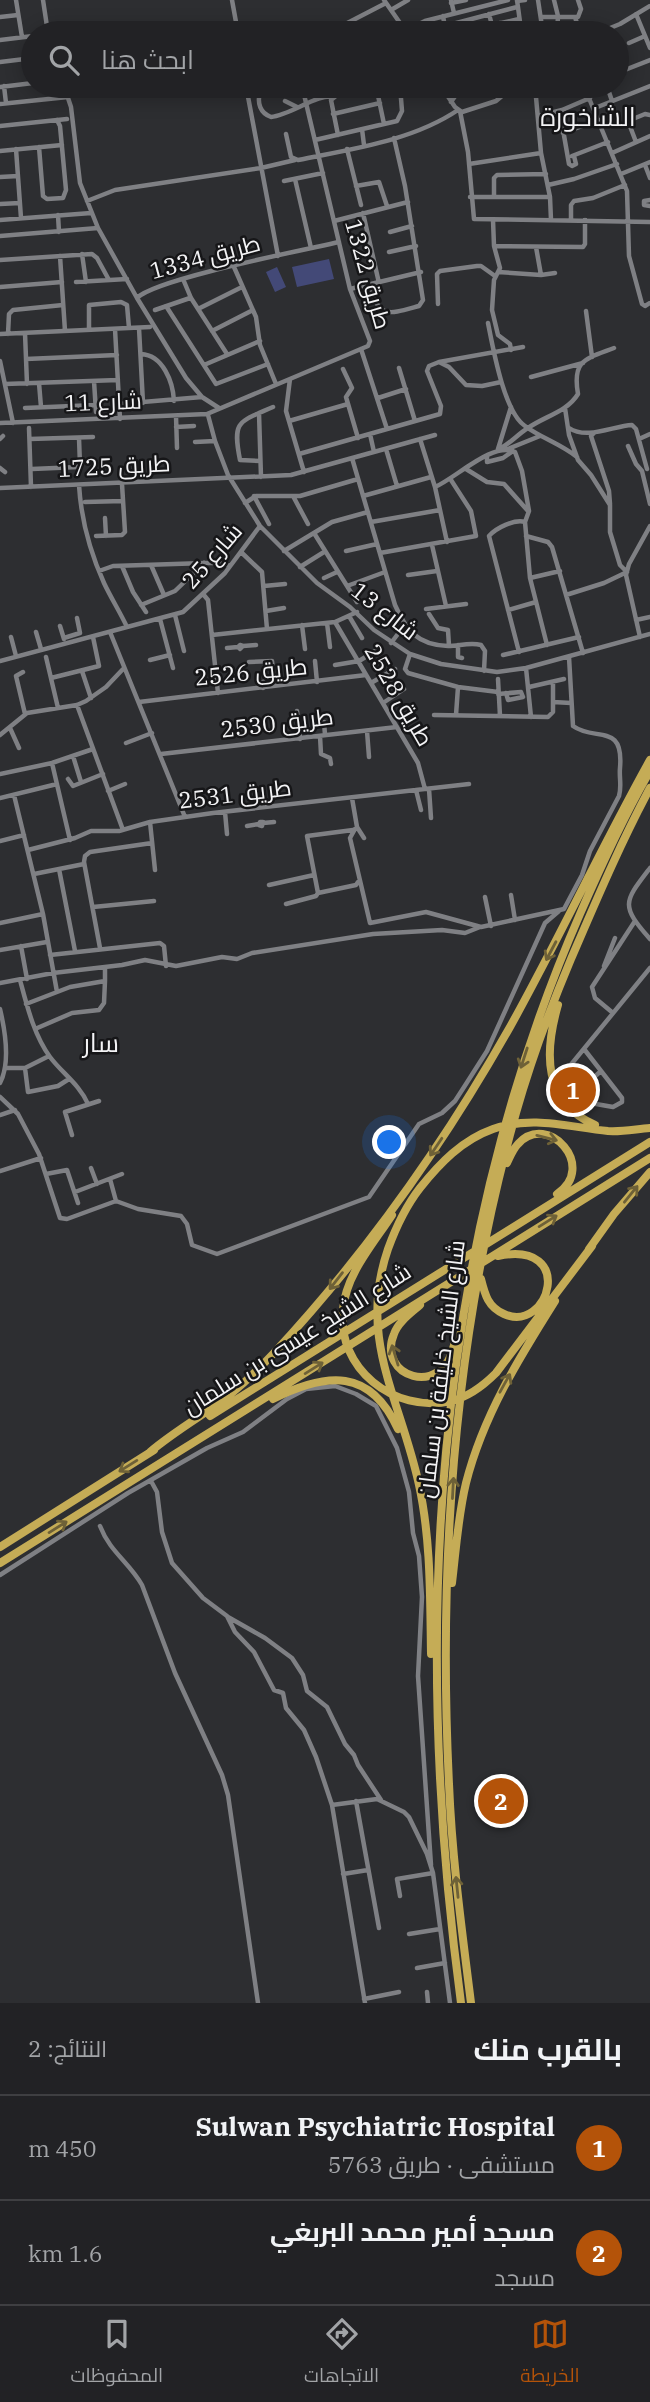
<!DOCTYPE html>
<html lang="ar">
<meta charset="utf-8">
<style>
:root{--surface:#222225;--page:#2a2a2d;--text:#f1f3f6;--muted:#a2a4a7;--line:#3f3f42;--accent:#b45309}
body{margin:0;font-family:"IBM Plex Serif",Cairo,serif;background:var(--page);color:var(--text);direction:rtl}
.you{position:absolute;left:390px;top:1143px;width:24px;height:24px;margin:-18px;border:5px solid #fff;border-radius:50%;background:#1a73e8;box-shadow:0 0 0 10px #1a73e833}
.badge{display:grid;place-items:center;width:46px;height:46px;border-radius:50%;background:var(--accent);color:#fff;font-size:23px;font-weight:700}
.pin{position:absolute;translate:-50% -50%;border:4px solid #fff;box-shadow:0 2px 7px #0006}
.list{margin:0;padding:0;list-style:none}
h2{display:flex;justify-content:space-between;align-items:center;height:91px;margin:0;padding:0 28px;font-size:30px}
h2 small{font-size:23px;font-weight:400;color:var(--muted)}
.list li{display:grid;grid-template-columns:46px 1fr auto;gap:21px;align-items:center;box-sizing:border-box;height:105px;padding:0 28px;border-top:2px solid var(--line)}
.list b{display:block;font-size:26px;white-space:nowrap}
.list p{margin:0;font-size:23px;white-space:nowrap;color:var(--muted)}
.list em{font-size:23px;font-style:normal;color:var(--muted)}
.icon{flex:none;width:38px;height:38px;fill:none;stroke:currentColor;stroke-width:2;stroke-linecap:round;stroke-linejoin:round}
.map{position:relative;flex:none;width:650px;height:2003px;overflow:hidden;direction:ltr}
.search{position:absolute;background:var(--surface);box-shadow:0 4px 18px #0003;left:21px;right:21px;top:21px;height:77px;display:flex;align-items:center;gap:18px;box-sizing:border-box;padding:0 24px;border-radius:38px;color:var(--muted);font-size:26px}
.sheet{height:301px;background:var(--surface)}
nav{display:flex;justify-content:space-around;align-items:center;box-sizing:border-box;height:98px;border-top:2px solid var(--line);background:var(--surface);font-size:19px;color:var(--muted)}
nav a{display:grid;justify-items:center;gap:4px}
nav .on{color:var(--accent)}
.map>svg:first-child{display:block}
.green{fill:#434977}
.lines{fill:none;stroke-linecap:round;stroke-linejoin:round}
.minor{stroke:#7f8084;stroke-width:4.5}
.highway{stroke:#c5ac56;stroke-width:8}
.oneway{stroke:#6e6137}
.labels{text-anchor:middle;stroke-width:5;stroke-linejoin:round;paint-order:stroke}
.street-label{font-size:23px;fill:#f3f3f5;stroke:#161618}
.quarter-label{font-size:26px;fill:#f3f3f5;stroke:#161618}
</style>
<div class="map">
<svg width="650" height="2003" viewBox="0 0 650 2003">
<rect width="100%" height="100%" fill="#2d2e31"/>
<!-- green -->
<path class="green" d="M329 259 334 279 297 287 292 267Z
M277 267 286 287 275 292 266 272Z"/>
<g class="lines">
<!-- minor -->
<path class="minor" d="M16 0 22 37
M43 0 48 33
M232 0 238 33
M384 0 407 33
M451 0 454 13
M517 0 520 22 526 33
M538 0 543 33
M554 0 558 16 557 33
M517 1 525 0
M451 3 466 0
M391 10 408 0
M489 14 494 33
M636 14 650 48
M443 16 446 33
M0 17 18 15
M541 17H578L581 9 578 0
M575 17 580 33
M425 21 427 33
M500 23 503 33
M492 25 519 19
M445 26 517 7
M405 31 425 21 508 0
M462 31 492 24
M328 33 386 3
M512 33 556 25
M598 33 620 24 650 6
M0 40 33 36
M629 43 645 36
M0 62 33 58
M617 73 650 60
M4 86 6 103
M64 86 71 107 80 183 98 228 137 298 186 378 202 397 219 408
M246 86 278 256
M376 86 384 124
M441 86 455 107 462 112 496 101 514 86
M535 86 541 153 550 197 551 220
M584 86 627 191 629 256 642 304 645 306 650 303
M607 86 612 101
M0 87 33 83
M456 91 480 86
M260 92C257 103 260 113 271 117 291 115 318 93 334 97
M537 95 558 86
M285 101 297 107
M451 102 456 95 454 86
M0 104 68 97
M595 108 650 86
M460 111 468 152 474 219 650 222
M333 114 380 103
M538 116 562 110 590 98
M0 126 67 119
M362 129 364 145
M570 131 567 124H562L569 164 572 166 576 164 574 156
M563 133 599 120
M286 134 291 157 298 160C351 149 412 141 458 110
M338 135 331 100 348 86
M315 140 397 121 402 111 400 86
M636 142 628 121 645 114 650 115
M39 147 43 196 47 199 63 198 66 190 60 126 57 120
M16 149 21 218
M347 149 361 205
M0 151 62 145
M612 153 650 136
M572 156 608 142
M469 164 541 153
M645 165 650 178
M621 174 650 162
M0 177 18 176
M295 179 311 248
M284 181 323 173
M548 185 574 179 617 164
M356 186 379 182 387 206
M470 197H550
M494 197V178L497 175 546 174
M650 200 644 201V205L650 206
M87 201 115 190 261 168 295 160
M0 204 20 203
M363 213 379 283
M58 215 59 232
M0 220 91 213
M493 220 494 246 500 268 494 280 492 310 498 335 510 344 511 350
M571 220V205L574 201 593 198 625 185
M334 221 408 202
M390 232 412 226
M0 236 98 228
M494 246 583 247 585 244V220
M536 247 541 275
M389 252 416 246
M82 254 86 282
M60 256 65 331
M0 260 92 254 97 258 109 280
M234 267 256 317 260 345 276 384
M498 272 541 275 555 273
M183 279 191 298 227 354
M76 282 127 279
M371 285C377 320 390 314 419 306L423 300 405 186 394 138
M0 287 62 282
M350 289 421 272
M137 298C155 279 304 250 339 242
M438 304 437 274 440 271 477 266H481L495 276
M166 306 216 384 268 364
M198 309 242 287
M155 310 190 298
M586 311 592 357
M488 323C493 348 504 412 525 426 541 438 561 444 577 457
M139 328 143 403
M115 329 120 419
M89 330V305L121 302 127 305 129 328
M212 331 253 310
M25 333 27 384
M0 334 150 327
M8 334 9 314 13 310 63 305
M361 349 387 429
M141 354C163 355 173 382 174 401
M26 359 117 355
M0 361 13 423
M439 362 449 367 466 385 482 386 501 382
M204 365 260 341
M399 368 415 421
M343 369 352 388 346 397 358 438
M531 377 583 363
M290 379 286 411 304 472
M94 381 96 412
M39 383 41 407
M5 384 118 380
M378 398 406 389
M119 404 202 397
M25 408 96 405
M565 408 569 435 578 460 591 475 610 505V532L620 565 627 572 604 583 566 595
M259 413 261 477
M208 415 215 441 228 475 260 526 317 583 350 607 374 630 410 654 441 664 497 672 526 668 650 634
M176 416 177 448
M289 421 348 404
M0 423 207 414 368 346 370 341 350 289 302 86
M176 427 194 426
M29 428 31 487
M569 428C587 440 613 426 632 425L636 429 647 469
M594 433 591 436 609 491 610 504
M370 434 374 452
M0 439 3 436
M30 439 93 437
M420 439 435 487 447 542
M639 439 650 434
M195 442 215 441
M628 446 636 464 642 471 650 504
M501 448C512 442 518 434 528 428 545 416 567 412 578 394 572 360 585 359 614 348
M386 449 397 486
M498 449 511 407
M508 449 540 436
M299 454 440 414 441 406 427 371 429 366 439 362 523 347
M487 457V462L503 458 513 451
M352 458 395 605C406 630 417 645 448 646 459 646 470 642 481 645L485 651 484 671
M260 461 240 460C232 420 239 422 273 407
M0 468 5 472
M32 469 78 467 80 465 79 438
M466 469 487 482 504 484 528 511
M79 485C81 518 90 552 104 583 111 598 120 612 127 627
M435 487C456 478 493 441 515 452L522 471 529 511 525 522 530 578 547 645
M0 488 291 475 435 435
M254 496 269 524
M293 496 308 524
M363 496 431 477
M85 502 123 501
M245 503 256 496H300L358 479
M105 518 106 536
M371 522 440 510
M314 533 357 602
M96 536 122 535 125 532 122 484
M526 536 548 542 552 547 583 653
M432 545 446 606
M284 551 332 522 368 512
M346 551 377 544
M241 552 262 572 267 629
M380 553 476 536 471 511 451 480
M151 565 164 595
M122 566 133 592 146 612
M300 567 324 552
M99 571 113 566 205 563H219L230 566
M408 575 437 571
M324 578 337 572
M530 578 560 571
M264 586 285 584
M347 586 385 572
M203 594 208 600 218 693
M141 605 175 591 204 563
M426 609 466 604
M508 610 536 602
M266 611 284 608
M429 614 438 628 448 630 449 646
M175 615 184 651
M349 616 362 638
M160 619 173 668
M636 620 650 617
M335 622 418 763 425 789
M327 623 330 647
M302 625 305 649
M60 626 64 639
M36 632 41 649
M110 632 185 817
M212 635 335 622 357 612
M11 637 16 656
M640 637 626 575 629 564 650 526
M64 638 80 633 77 618
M391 643 404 626
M458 645V657L462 658
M243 646 256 645
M227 648 238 647 240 649 243 646 240 645 238 647
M519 652 489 536C496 528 514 519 525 522
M410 654 405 669 408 673 458 687 498 692
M503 655 579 637
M46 657 58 708
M150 660 170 655
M0 661 183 612 225 573 260 526
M315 661 317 682
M249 662 272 661 274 679 263 682V688
M335 665 359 661 380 648
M526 668 531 717
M82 671 91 698
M23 672 16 676 25 714
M51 678 99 666 93 637
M498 679 500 716
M371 683 395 669
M529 687 564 679
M498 694 521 692 523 697 508 700 506 693
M139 702 366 675
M553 702 571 703
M383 703 404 689
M77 705 123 830
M297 711 300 739
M434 715 548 717 553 712V682
M456 715 458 687
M324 722 325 735
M10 728 19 748
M367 731 369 757
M0 735 27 713 77 705 86 701 106 687 124 668
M320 736 321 754 330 758 331 764
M126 743 152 733
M161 754 397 727
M73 756 81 782
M52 763 70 840
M0 774 52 763 93 749
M68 779 73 786 103 774
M429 789 431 818
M416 790 421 810
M108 791 125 784
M14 795 43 914 57 992
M0 798 57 784
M352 798 357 827
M225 812 227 834
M150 822 155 870
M260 822H263L262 826 259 825Z
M263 823 274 822
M247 826 259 824
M357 827 364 838
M355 829 350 838 370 923 426 912 481 927 564 909 582 875 590 851 619 796C622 786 619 778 620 768 624 722 595 742 573 726L569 657
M353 830 307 836 318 893 356 885 358 882
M0 841 24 835
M28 850 75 838 91 831H119L150 822 213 813 469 784
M650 868C624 902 620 905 650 939
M59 869 75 951
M34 874 84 864
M269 885 314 875
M511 895 515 920
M485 897 491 926
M286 904 316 896 318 893
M93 907 154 901
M0 923 43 914
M21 946 27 979
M100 948 84 862 85 856 90 852 152 843
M0 950 47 942
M50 955 160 943 164 946 166 966
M604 966 615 938
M20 980C27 1006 34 1035 50 1057 62 1073 80 1085 88 1104
M0 983 53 973 122 965 145 960 176 966 222 957 237 959 252 953 373 934 442 930 465 933 480 927
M26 1004 70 987 105 981V967
M0 1009C5 1030 11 1062 0 1083
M613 1013 595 998 592 987 635 921
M35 1029 72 1013 99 1010 104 1003 105 981
M5 1068H25L49 1056
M25 1068 28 1092 58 1086 69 1079
M567 1069 596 1104 613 1107 622 1102V1098L584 1049
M560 1078 650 968
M582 1088 601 1071
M0 1097 18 1114 39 1154 60 1218 67 1219 116 1201 110 1179
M0 1115 15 1110
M72 1135 65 1112 99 1101
M91 1168 97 1184
M0 1171 41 1158
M46 1174 67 1170 78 1203
M75 1192 122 1174
M116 1201 138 1209 181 1216 187 1224 192 1245 217 1254 369 1197 419 1124 442 1113 455 1101 466 1084 487 1051 545 923 559 911
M151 1481 157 1492 162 1532 172 1563 203 1598 227 1616 235 1632 254 1652 274 1690 283 1693 286 1708 304 1730 316 1757 332 1805 365 2003
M100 1526C110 1552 129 1562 142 1585L175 1673 222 1775 228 1795 258 2003
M0 1575 128 1493 207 1448 243 1432 287 1399 306 1389 335 1386 356 1394 376 1406 397 1448 409 1492 413 1533 419 1556 422 1597 418 1676 431 1865
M228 1617 265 1638 292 1658 303 1675 307 1691 327 1707 345 1744 354 1755 358 1765 381 1800
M356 1801 379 1928
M332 1805 377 1799 404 1812 409 1817 427 1854 433 1873 450 2003
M343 1874 368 1870
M400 1896 397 1879 433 1873
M409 1934 440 1929
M417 1968 445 1963
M427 1992 428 2003
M364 1999 399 1992"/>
<!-- highway -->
<path class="highway" d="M558 1005C544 1053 543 1102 595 1125
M507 1163C510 1157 513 1149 518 1144 548 1111 598 1167 557 1194
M392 1215C374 1243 346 1274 343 1309 336 1368 394 1414 451 1401 469 1397 483 1386 496 1373L592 1246
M589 1249 614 1214 650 1172
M481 1279C485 1295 488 1307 504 1314 549 1334 577 1240 498 1256
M420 1305C411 1313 398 1322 394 1334 376 1377 443 1399 454 1345
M273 1399C327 1372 370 1368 398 1429
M210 1416 650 1142
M150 1452C170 1435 193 1421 215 1406 236 1391 256 1372 274 1353 364 1256 445 1142 510 1027 559 939 601 848 650 760
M0 1547 154 1450
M0 1563 650 1158
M452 1583C456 1550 458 1516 466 1483 483 1416 519 1358 555 1301
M431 1654C430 1597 431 1540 419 1485 401 1400 357 1339 388 1249 396 1227 406 1206 420 1188 440 1163 462 1140 493 1129 533 1115 568 1127 608 1131 622 1132 636 1129 650 1128
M461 2003C412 1638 431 1255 580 914 601 866 623 817 650 771
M471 2003C462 1931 452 1858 449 1784 438 1560 455 1329 516 1113 531 1060 550 1009 571 959 596 901 620 844 650 788"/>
</g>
<!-- one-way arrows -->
<defs><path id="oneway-shaft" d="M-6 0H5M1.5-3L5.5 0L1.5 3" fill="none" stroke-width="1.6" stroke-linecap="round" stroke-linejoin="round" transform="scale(1.75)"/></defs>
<g class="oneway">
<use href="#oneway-shaft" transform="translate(551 951) rotate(118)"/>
<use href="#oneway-shaft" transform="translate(524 1058) rotate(108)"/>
<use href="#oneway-shaft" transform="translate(547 1138) rotate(14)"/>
<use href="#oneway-shaft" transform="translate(436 1147) rotate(124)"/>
<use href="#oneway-shaft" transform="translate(631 1194) rotate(-51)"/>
<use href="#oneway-shaft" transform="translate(548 1221) rotate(-32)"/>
<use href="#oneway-shaft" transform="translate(336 1281) rotate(128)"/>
<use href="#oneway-shaft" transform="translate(395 1355) rotate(-107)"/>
<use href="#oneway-shaft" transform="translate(314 1368) rotate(-32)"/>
<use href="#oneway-shaft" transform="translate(505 1383) rotate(-61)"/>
<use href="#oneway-shaft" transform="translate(128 1466) rotate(148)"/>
<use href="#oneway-shaft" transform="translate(453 1488) rotate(-87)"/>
<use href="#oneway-shaft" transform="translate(58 1527) rotate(-32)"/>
<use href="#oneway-shaft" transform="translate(457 1887) rotate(-96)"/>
</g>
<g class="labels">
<!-- street labels -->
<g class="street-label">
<text transform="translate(205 257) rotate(-15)" y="8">طريق 1334</text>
<text transform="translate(368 274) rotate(74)" y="8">طريق 1322</text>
<text transform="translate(103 402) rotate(-2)" y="8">شارع 11</text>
<text transform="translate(114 466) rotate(-3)" y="8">طريق 1725</text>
<text transform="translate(212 556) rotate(-49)" y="8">شارع 25</text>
<text transform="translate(385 611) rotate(38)" y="8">شارع 13</text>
<text transform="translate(251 672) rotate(-6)" y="8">طريق 2526</text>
<text transform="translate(399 695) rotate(60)" y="8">طريق 2528</text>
<text transform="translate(277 723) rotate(-7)" y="8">طريق 2530</text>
<text transform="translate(235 794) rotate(-7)" y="8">طريق 2531</text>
<text transform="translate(297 1339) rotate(-32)" y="8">شارع الشيخ عيسى بن سلمان</text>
<text transform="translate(441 1369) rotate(-83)" y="8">شارع الشيخ خليفة بن سلمان</text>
</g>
<!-- quarter labels -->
<g class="quarter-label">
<text x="588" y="126">الشاخورة</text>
<text x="101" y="1052">سار</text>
</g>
</g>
</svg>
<div class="you"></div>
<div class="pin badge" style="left:573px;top:1090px">1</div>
<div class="pin badge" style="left:501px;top:1801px">2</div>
<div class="search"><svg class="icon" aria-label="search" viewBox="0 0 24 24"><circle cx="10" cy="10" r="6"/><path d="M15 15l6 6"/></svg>ابحث هنا</div>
</div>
<section class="sheet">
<h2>بالقرب منك<small>النتائج: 2</small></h2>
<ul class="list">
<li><span class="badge">1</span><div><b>Sulwan Psychiatric Hospital</b><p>مستشفى · طريق 5763</p></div><em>450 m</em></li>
<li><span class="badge">2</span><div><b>مسجد أمير محمد البربغي</b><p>مسجد</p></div><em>1.6 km</em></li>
</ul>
</section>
<nav>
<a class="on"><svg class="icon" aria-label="map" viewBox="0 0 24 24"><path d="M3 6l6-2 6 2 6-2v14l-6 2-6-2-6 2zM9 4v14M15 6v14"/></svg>الخريطة</a>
<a><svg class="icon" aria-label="directions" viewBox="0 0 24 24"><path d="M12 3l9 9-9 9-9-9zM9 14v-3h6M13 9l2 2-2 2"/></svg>الاتجاهات</a>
<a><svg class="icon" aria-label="saved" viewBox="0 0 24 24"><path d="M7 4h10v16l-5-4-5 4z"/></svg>المحفوظات</a>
</nav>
